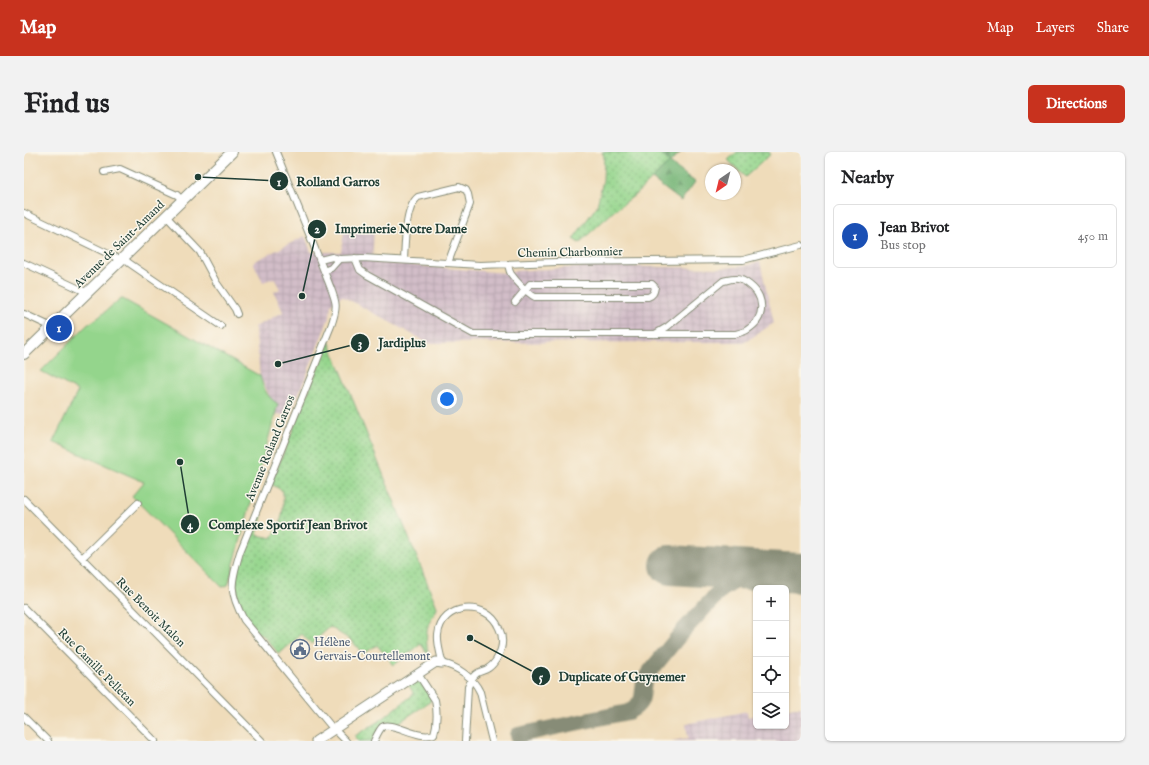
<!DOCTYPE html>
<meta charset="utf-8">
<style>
:root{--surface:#fff;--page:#f2f2f2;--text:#202124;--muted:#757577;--line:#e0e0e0;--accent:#c8321e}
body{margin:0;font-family:"IM FELL English",serif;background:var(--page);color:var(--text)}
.controls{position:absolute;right:12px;bottom:12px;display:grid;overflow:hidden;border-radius:6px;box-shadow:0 1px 3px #0004}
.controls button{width:36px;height:36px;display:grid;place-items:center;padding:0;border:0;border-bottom:1px solid var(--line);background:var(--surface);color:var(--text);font:20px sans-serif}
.compass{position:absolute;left:681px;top:12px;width:36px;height:36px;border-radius:50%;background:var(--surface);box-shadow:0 1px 3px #0004;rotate:215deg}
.you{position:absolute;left:423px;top:247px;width:14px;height:14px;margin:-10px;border:3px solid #fff;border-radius:50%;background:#1a73e8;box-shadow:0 0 0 6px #1a73e833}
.badge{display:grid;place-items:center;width:26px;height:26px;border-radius:50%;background:var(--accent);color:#fff;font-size:13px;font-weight:700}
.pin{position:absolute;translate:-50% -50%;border:2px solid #fff;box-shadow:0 1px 4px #0006}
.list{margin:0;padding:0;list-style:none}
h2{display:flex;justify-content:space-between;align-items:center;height:52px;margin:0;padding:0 16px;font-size:17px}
h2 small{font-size:13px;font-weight:400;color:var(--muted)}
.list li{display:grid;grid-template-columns:26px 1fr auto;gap:12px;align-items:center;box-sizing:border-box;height:64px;margin:0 8px 8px;padding:0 8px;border:1px solid var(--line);border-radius:6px}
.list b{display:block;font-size:15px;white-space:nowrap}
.list p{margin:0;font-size:13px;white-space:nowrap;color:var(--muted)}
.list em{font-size:13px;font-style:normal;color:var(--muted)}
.icon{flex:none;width:22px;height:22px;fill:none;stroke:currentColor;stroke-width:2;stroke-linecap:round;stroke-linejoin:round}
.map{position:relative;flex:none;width:777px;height:589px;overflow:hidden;border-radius:6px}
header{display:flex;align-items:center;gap:24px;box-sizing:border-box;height:56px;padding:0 20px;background:var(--accent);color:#fff}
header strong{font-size:19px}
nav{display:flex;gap:22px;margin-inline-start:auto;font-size:14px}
.intro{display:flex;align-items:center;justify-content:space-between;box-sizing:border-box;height:96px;padding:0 24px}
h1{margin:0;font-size:28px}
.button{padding:10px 18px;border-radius:6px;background:var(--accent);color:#fff;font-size:14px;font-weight:700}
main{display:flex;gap:24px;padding:0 24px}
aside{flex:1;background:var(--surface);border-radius:6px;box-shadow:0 1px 3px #0004}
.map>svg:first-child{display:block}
.industrial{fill:url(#industrial-grid)}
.grass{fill:url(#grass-dots);stroke:#5a8960}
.forest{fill:url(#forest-firs);stroke:#4b7a56}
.pitch{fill:#94d58c;stroke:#5a8960}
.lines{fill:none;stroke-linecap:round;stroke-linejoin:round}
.taxiway{stroke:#878c77;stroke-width:16}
.runway{stroke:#878c77;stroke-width:40}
.street-casing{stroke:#878c77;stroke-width:8}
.secondary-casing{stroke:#878c77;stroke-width:11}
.primary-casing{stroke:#878c77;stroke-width:12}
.street{stroke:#fff;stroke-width:6}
.secondary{stroke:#fff;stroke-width:9}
.primary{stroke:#fff;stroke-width:10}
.labels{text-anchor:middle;stroke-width:3;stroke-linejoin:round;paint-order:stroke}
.street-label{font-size:12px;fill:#1f3d34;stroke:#fbf7ec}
.service-label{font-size:12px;fill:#4e5e75;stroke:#fbf7ec;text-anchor:start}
.leader{fill:none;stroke:#1f3d34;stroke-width:1.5}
.callout-dot{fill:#1f3d34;stroke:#fbf7ec;stroke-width:1.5}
.mark-label{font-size:12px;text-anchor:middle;font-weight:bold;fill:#fff}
.callout-label{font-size:13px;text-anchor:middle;font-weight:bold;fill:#1f3d34;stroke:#fbf7ec;stroke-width:3;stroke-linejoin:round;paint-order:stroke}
</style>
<header>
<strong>Map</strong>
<nav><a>Map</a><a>Layers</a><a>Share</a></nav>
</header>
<div class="intro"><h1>Find us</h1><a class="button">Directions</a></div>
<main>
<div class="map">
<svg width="777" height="589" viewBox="0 0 777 589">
<defs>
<pattern id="industrial-grid" width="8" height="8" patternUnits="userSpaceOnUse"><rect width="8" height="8" fill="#d2bdc8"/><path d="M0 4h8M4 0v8" fill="none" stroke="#b4a3ac"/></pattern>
<pattern id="grass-dots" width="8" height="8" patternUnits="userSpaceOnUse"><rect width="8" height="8" fill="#94d58c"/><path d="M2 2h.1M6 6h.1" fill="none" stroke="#78ae73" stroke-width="1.8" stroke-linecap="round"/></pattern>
<pattern id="forest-firs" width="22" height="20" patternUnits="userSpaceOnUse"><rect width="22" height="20" fill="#77b678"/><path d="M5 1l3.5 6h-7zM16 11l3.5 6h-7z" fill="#619563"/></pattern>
</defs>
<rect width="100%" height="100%" fill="#fbf7ec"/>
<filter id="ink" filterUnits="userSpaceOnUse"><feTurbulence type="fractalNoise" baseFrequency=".025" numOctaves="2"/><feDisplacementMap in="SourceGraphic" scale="8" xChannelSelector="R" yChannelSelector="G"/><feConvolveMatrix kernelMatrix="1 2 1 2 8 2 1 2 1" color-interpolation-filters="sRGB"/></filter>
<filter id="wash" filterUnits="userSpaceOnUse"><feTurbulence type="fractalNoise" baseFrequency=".012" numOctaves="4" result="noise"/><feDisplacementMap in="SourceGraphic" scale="16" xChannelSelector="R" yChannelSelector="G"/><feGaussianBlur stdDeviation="0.9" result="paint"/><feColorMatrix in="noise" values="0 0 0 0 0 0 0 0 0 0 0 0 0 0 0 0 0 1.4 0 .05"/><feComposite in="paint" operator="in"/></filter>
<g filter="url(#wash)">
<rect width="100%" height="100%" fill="#efdcba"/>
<!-- industrial -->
<path class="industrial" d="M324 76 350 78 348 110 483 121 489 119 576 114 697 116 720 114 736 110 750 171 721 190 404 191 318 144 307 152 306 163 283 222 265 264 252 262 254 252 247 247 236 224 231 175 259 160 250 140 256 137 250 126 239 130 229 110 281 84 287 100H317L320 80Z
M770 555H777V589H647L664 586 662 572 723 559 724 565 732 563V574H762V557Z"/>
<!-- grass -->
<path class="grass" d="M578 0H635L646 10 611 43 590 59 555 91 549 87 573 54 579 28 580 4Z
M713 0H745L747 2 721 25 704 8Z
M305 189 413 455C413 460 408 464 406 469 401 480 402 492 405 504L397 492 370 513 353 493 339 502 328 489 306 475 287 492 278 482 255 502 240 484 234 481 221 463 214 449 212 432 214 416 235 362 238 364 233 383 248 386C259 367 260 361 259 339L247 332Z
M392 527 395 528 407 545 406 546 407 549 371 573 363 570 358 572 348 589H334L331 584 358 567 390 542 384 532Z"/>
<!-- forest -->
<path class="forest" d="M635 0H657L646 11 671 30 657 49 628 27 646 10Z"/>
<!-- pitch -->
<path class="pitch" d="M97 146 236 224C240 237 242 244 254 252L230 339 231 340 228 347 204 433 198 435 108 344 120 330 29 290 54 239 17 219 63 173 75 165Z"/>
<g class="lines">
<!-- taxiway -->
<path class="taxiway" d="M494 583 604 560C627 549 613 537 624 522L658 480 697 438 719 424 740 419"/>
<!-- runway -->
<path class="runway" d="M646 413 777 421"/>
</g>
</g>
<g filter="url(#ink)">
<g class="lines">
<defs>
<path id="street" d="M252 0 304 129C312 150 315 152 307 174L216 400C207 431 204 438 220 468L306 573 322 589
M80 20 96 17 153 43 158 48
M0 61 97 108
M142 64 176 100 192 130 211 157 213 162
M100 106 105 111 197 174
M331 106 336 118 343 123 449 182H711C715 181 720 180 723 178 743 166 741 143 723 131 721 130 719 128 717 128 711 125 705 128 699 129L643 175 631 182
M296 108 308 105 315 107 338 106 456 113 533 110 719 108 777 93
M380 108C381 91 381 55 394 45L435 35 442 38 444 42 446 52 424 111
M0 111 64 141
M484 112C485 116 485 119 487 122 492 129 503 141 511 145H624C629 143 630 141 631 135L628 132H506L491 150
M300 119 307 116 315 107
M0 162 28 175
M0 347 238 589
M58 406 114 351
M0 456 131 589
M0 565 24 589
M350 589C352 585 355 578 358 575 368 568 395 589 410 582 413 572 413 558 411 548L394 522
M441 589 444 535C446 530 448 525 452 522 455 519 460 519 463 517 470 513 475 504 477 497 479 490 478 482 475 476 463 447 417 451 414 483 413 492 417 502 418 511 434 515 449 525 456 540L468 589"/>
<path id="secondary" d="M292 589 412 510 418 511"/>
<path id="primary" d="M0 202 208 0"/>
</defs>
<!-- street casing -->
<use href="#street" class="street-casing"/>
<!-- secondary casing -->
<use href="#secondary" class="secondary-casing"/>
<!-- primary casing -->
<use href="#primary" class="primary-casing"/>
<!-- street -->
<use href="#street" class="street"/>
<!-- secondary -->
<use href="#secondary" class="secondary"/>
<!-- primary -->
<use href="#primary" class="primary"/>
</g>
</g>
<!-- icons -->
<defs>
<symbol id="civic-ring" viewBox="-11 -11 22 22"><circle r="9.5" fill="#fbf7ec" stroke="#5c6f8a" stroke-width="1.5"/><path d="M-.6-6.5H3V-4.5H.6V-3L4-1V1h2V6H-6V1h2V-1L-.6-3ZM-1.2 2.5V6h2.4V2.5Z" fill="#5c6f8a"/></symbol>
</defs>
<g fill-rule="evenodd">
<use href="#civic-ring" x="265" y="486" width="22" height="22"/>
</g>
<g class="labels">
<!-- street labels -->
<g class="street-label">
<text transform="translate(95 92) rotate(-44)" y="4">Avenue de Saint-Amand</text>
<text transform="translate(546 100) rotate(-1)" y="4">Chemin Charbonnier</text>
<text transform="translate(246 296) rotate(-68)" y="4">Avenue Roland Garros</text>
<text transform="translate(127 460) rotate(45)" y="4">Rue Benoit Malon</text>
<text transform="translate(73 515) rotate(45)" y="4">Rue Camille Pelletan</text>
</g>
<!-- service labels -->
<g class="service-label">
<text x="290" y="494">Hélène<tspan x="290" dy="14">Gervais-Courtellemont</tspan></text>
</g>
</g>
<!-- callouts -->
<path class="leader" d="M174 25L255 29M278 144L293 77M254 212L336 191M156 310L166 372M446 486L517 524"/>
<g class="callout-dot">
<circle cx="174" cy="25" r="4"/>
<circle cx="278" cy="144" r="4"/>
<circle cx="254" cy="212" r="4"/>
<circle cx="156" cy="310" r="4"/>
<circle cx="446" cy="486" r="4"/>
<circle cx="255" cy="29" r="10"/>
<circle cx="293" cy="77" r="10"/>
<circle cx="336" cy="191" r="10"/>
<circle cx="166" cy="372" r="10"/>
<circle cx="517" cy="524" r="10"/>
</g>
<g class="mark-label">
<text x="255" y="34">1</text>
<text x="293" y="81">2</text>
<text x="336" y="195">3</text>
<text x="166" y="377">4</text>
<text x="517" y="529">5</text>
</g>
<g class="callout-label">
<text x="314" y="34">Rolland Garros</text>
<text x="377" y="81">Imprimerie Notre Dame</text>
<text x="378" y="195">Jardiplus</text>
<text x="264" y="377">Complexe Sportif Jean Brivot</text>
<text x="598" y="529">Duplicate of Guynemer</text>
</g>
</svg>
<div class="controls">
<button>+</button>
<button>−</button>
<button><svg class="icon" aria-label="locate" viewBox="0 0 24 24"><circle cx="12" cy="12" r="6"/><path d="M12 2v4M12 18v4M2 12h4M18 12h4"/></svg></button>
<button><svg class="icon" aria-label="layers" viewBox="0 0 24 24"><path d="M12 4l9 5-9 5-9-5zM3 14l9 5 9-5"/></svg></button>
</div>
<svg class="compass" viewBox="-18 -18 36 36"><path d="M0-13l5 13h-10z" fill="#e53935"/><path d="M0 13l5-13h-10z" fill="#757577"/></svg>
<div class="you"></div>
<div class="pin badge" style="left:35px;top:176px;background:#1a4fb4">1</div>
</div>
<aside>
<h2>Nearby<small></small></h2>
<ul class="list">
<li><span class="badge" style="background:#1a4fb4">1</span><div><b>Jean Brivot</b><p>Bus stop</p></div><em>450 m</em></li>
</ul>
</aside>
</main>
